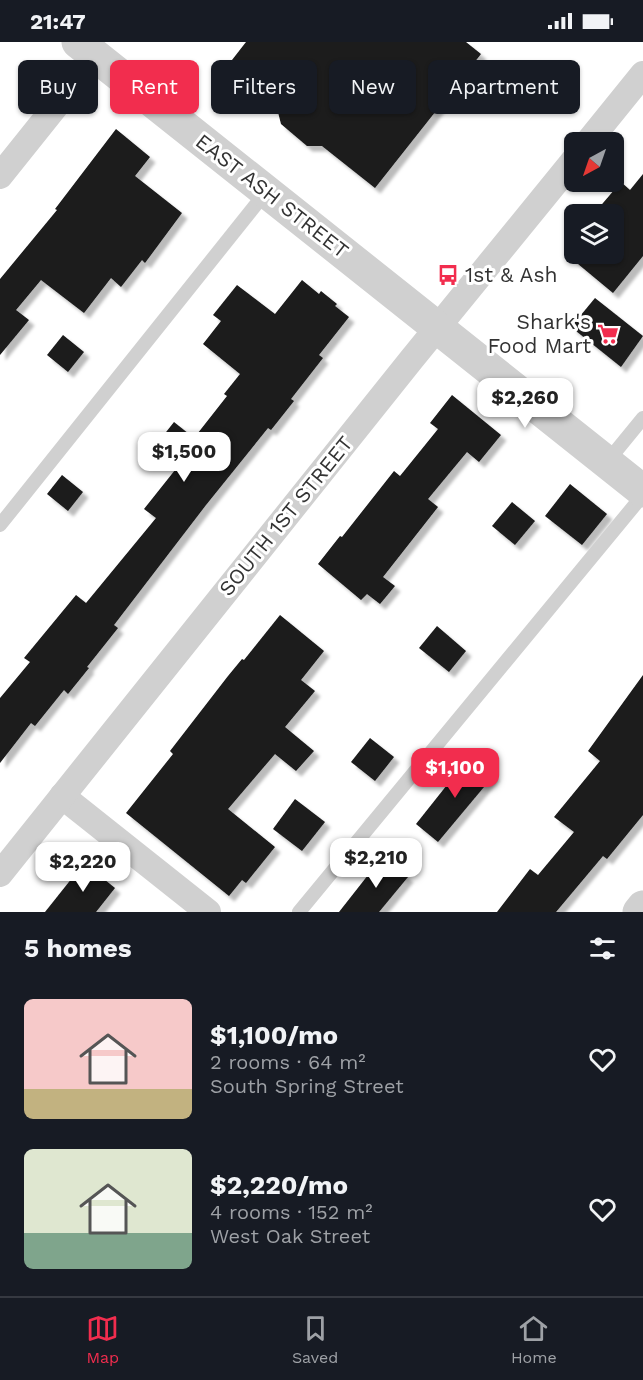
<!DOCTYPE html>
<html lang="en">
<head>
<meta charset="utf-8">
<style>
  body { margin:0; font-family:"Work Sans",sans-serif; background:#20242c; color:#f1f3f6; height:100vh; display:flex; flex-direction:column; font-size:22px; white-space:nowrap }
  * { box-sizing:border-box; margin:0 }
  p { font-size:20px; color:#9ea1a6 }
  .icon { flex:none; width:33px; height:33px; fill:none; stroke:currentColor; stroke-width:2; stroke-linecap:round; stroke-linejoin:round }
  .map { position:relative; height:870px; overflow:hidden }
  .panel { display:flex; flex-direction:column; background:#171b24; flex:1 }
  .panel>* { flex:none }
  .banner { position:absolute; left:18px; top:18px; width:608px; height:54px; display:flex; gap:12px }
  .needle { width:39px; rotate:220deg }
  .buttons { position:absolute; left:564px; top:90px; display:grid; gap:12px }
  .buttons a { display:grid; place-items:center; width:60px; height:60px; border-radius:9px; background:#171b24; box-shadow:0 2px 4px #0004; font-size:30px }
  .price { position:absolute; translate:-50% -51px; padding:0 14px; border-radius:12px; background:#fff; color:#222; font-size:20px; line-height:39px; filter:drop-shadow(0 2px 3px #0008) }
  .price::after { content:''; position:absolute; left:50%; top:36px; width:18px; height:14px; margin-left:-9px; background:inherit; clip-path:polygon(0 0,100% 0,50% 100%) }
  .price.current { background:#f22d4e; color:#fff }
  ul { padding:0; list-style:none }
  li { display:flex; align-items:center; gap:18px; height:150px; padding:0 24px }
  li span { display:grid; place-items:center; flex:none; width:168px; height:120px; border-radius:9px; color:#555 }
  li>.icon { margin-inline-start:auto }
  span .icon { width:72px; height:72px; fill:#fffc; stroke-width:1 }
  li b { font-size:26px }
  h2 { display:flex; justify-content:space-between; align-items:center; height:72px; padding:0 24px; font-size:26px }
  .tag { padding:0 21px; border-radius:9px; background:#171b24; box-shadow:0 2px 4px #0004; font-size:21px; line-height:54px }
  .tag.current { background:#f22d4e; color:#fff }
  .status { display:flex; justify-content:space-between; align-items:center; height:42px; padding:0 30px; background:#171b24; direction:ltr }
  .status svg { height:16px; fill:currentColor }
  .menu { display:flex; justify-content:space-around; align-items:center; height:84px; border-top:2px solid #363941; background:#171b24; font-size:16px; color:#9ea1a6 }
  .menu a { display:grid; justify-items:center; gap:3px }
  .menu .current { color:#f22d4e }
  .map>svg:first-child { display:block }
  .building { fill:#1a1a1a; filter:url(#shadow) }
  .lines { fill:none; stroke-linecap:round; stroke-linejoin:round }
  .service { stroke:#d0d0d0; stroke-width:14 }
  .minor { stroke:#d0d0d0; stroke-width:26 }
  .tertiary { stroke:#d0d0d0; stroke-width:33 }
  .labels { text-anchor:middle; stroke-width:6; stroke-linejoin:round; paint-order:stroke }
  .street-label { font-size:21px; fill:#333; stroke:#fff }
  .poi-label { font-size:21px; fill:#333; stroke:#fff; text-anchor:start }
</style>
</head>
<body>
<div class="status"><b>21:47</b><svg viewBox="0 0 49 12"><path d="M0 12V9h3v3zM5 12V6h3v6zM10 12V3h3v9zM15 12V0h3v12zM26 1h20v11H26zM47 4h2v5h-2z"/></svg></div>
<div class="map">
<svg width="643" height="870" viewBox="0 0 643 870">
  <defs>
    <filter id="shadow"><feDropShadow dx="5.5" dy="5.5" stdDeviation="1.5" flood-color="#0004"/></filter>
  </defs>
  <rect width="100%" height="100%" fill="#fff"/>
  <g class="building">
    <path d="M 246,0 L 466,0 L 481,12 L 375,146 L 322,104 L 307,104 L 281,82 L 278,70 L 225,27 Z"/>
    <path d="M 116,87 L 150,115 L 135,134 L 182,171 L 145,221 L 142,218 L 121,245 L 111,236 L 84,271 L 41,238 L 16,268 L 29,278 L 0,313 L 0,237 L 57,168 L 55,167 Z"/>
    <path d="M 643,132 L 643,214 L 613,251 L 566,212 L 614,212 L 614,172 L 603,172 L 597,168 L 621,140 L 630,148 Z"/>
    <path d="M 302,238 L 319,252 L 321,249 L 337,262 L 335,264 L 349,275 L 319,313 L 323,316 L 291,357 L 294,359 L 271,388 L 268,386 L 206,463 L 114,583 L 118,586 L 87,625 L 89,626 L 68,652 L 64,648 L 35,684 L 31,681 L 0,721 L 0,656 L 30,620 L 24,616 L 76,553 L 86,561 L 156,476 L 144,467 L 183,418 L 159,399 L 174,380 L 194,396 L 227,354 L 224,352 L 240,332 L 203,302 L 221,279 L 213,273 L 237,243 L 275,272 Z"/>
    <path d="M 595,256 L 643,294 L 621,325 L 571,285 Z"/>
    <path d="M 63,293 L 84,310 L 68,330 L 47,313 Z"/>
    <path d="M 452,353 L 501,393 L 479,420 L 467,410 L 428,457 L 438,465 L 383,535 L 395,544 L 380,562 L 367,552 L 361,558 L 318,522 L 340,494 L 342,495 L 394,429 L 400,434 L 438,387 L 430,381 Z"/>
    <path d="M 62,433 L 83,450 L 68,469 L 47,452 Z"/>
    <path d="M 570,442 L 607,472 L 582,503 L 545,474 Z"/>
    <path d="M 512,460 L 535,479 L 515,503 L 492,484 Z"/>
    <path d="M 280,573 L 324,609 L 301,638 L 315,649 L 285,685 L 314,709 L 296,729 L 275,712 L 228,767 L 275,805 L 246,841 L 242,838 L 229,854 L 126,771 L 173,712 L 170,709 L 228,634 L 242,617 L 244,618 Z"/>
    <path d="M 437,584 L 466,609 L 449,630 L 419,606 Z"/>
    <path d="M 643,633 L 643,773 L 607,817 L 603,814 L 556,870 L 497,870 L 530,827 L 538,833 L 574,790 L 554,775 L 600,719 L 588,709 Z"/>
    <path d="M 370,696 L 394,715 L 375,739 L 351,720 Z"/>
    <path d="M 470,714 L 494,733 L 438,800 L 416,782 Z"/>
    <path d="M 295,757 L 325,780 L 302,809 L 273,787 Z"/>
    <path d="M 383,814 L 408,835 L 379,870 L 339,870 Z"/>
    <path d="M 84,821 L 115,846 L 96,870 L 45,870 Z"/>
  </g>
  <g class="lines">
    <g class="service">
      <path d="M 607,420 L 643,376"/>
      <path d="M 0,483 L 266,150"/>
      <path d="M 299,870 L 643,453"/>
    </g>
    <g class="minor">
      <path d="M 588,100 L 643,32"/>
      <path d="M 0,134 L 96,14"/>
      <path d="M 62,754 L 208,870"/>
      <path d="M 0,832 L 411,318 L 574,118"/>
    </g>
    <g class="tertiary">
      <path d="M 78,0 L 643,449"/>
      <path d="M 639,870 L 643,865"/>
    </g>
  </g>
  <defs>
    <symbol id="bus-bare" viewBox="-9 -9 18 18"><path d="M-5-6H5V4H4V6H2V4H-2V6H-4V4H-5ZM-3.5-4V0h7V-4ZM-3.5 1.2v1.5H-2V1.2ZM2 1.2v1.5H3.5V1.2Z" fill="#f22d4e" stroke="#fff" stroke-width="2.5" paint-order="stroke"/></symbol>
    <symbol id="supermarket-bare" viewBox="-9 -9 18 18"><path d="M-6-5.5h2.5l.6 2H6L4.5 2H-2.5L-4.4-4H-6ZM-1.5 3.2a1.3 1.3 0 1 0 .1 0ZM3 3.2a1.3 1.3 0 1 0 .1 0Z" fill="#f22d4e" stroke="#fff" stroke-width="2.5" paint-order="stroke"/></symbol>
  </defs>
  <g fill-rule="evenodd">
    <use href="#bus-bare" x="433" y="218" width="30" height="30"/>
    <use href="#supermarket-bare" x="593" y="277" width="30" height="30"/>
  </g>
  <g class="labels">
    <g class="street-label">
      <text transform="translate(272 154) rotate(38)" y="7">EAST ASH STREET</text>
      <text transform="translate(286 474) rotate(-51)" y="7">SOUTH 1ST STREET</text>
    </g>
    <g class="poi-label">
      <text x="465" y="240">1st &amp; Ash</text>
      <text x="591" y="287" text-anchor="end">Shark's<tspan x="591" dy="24">Food Mart</tspan></text>
    </g>
  </g>
</svg>
<div class="buttons">
<a><svg class="needle" viewBox="-14 -14 28 28"><path d="M0-13l5 13h-10z" fill="#e53935"/><path d="M0 13l5-13h-10z" fill="#9ea1a6"/></svg></a>
<a><svg class="icon" aria-label="layers" viewBox="0 0 24 24"><path d="M12 4l9 5-9 5-9-5zM3 14l9 5 9-5"/></svg></a>
</div>
<b class="price" style="left:525px;top:387px">$2,260</b>
<b class="price" style="left:184px;top:441px">$1,500</b>
<b class="price current" style="left:455px;top:757px">$1,100</b>
<b class="price" style="left:376px;top:847px">$2,210</b>
<b class="price" style="left:83px;top:851px">$2,220</b>
<div class="banner">
<a class="tag">Buy</a>
<a class="tag current">Rent</a>
<a class="tag">Filters</a>
<a class="tag">New</a>
<a class="tag">Apartment</a>
</div>
</div>
<section class="panel">
<h2>5 homes<svg class="icon" aria-label="filters" viewBox="0 0 24 24"><path d="M4 7h16M4 17h16"/><circle cx="9" cy="7" r="2"/><circle cx="15" cy="17" r="2"/></svg></h2>
<ul>
<li><span style="background:linear-gradient(#f6c9c9 75%,#c2b280 0)"><svg class="icon" aria-label="home" viewBox="0 0 24 24"><path d="M3 11l9-7 9 7M6 9v11h12V9"/></svg></span><div><b>$1,100/mo</b><p>2 rooms · 64 m²</p><p>South Spring Street</p></div><svg class="icon" aria-label="heart" viewBox="0 0 24 24"><path d="M12 20l-8-8c-3-5 5-10 8-4 3-6 11-1 8 4z"/></svg></li>
<li><span style="background:linear-gradient(#dfe7d0 70%,#7fa58c 0)"><svg class="icon" aria-label="home" viewBox="0 0 24 24"><path d="M3 11l9-7 9 7M6 9v11h12V9"/></svg></span><div><b>$2,220/mo</b><p>4 rooms · 152 m²</p><p>West Oak Street</p></div><svg class="icon" aria-label="heart" viewBox="0 0 24 24"><path d="M12 20l-8-8c-3-5 5-10 8-4 3-6 11-1 8 4z"/></svg></li>
</ul>
</section>
<nav class="menu">
<a class="current"><svg class="icon" aria-label="map" viewBox="0 0 24 24"><path d="M3 6l6-2 6 2 6-2v14l-6 2-6-2-6 2zM9 4v14M15 6v14"/></svg>Map</a>
<a><svg class="icon" aria-label="saved" viewBox="0 0 24 24"><path d="M7 4h10v16l-5-4-5 4z"/></svg>Saved</a>
<a><svg class="icon" aria-label="home" viewBox="0 0 24 24"><path d="M3 11l9-7 9 7M6 9v11h12V9"/></svg>Home</a>
</nav>
</body>
</html>
